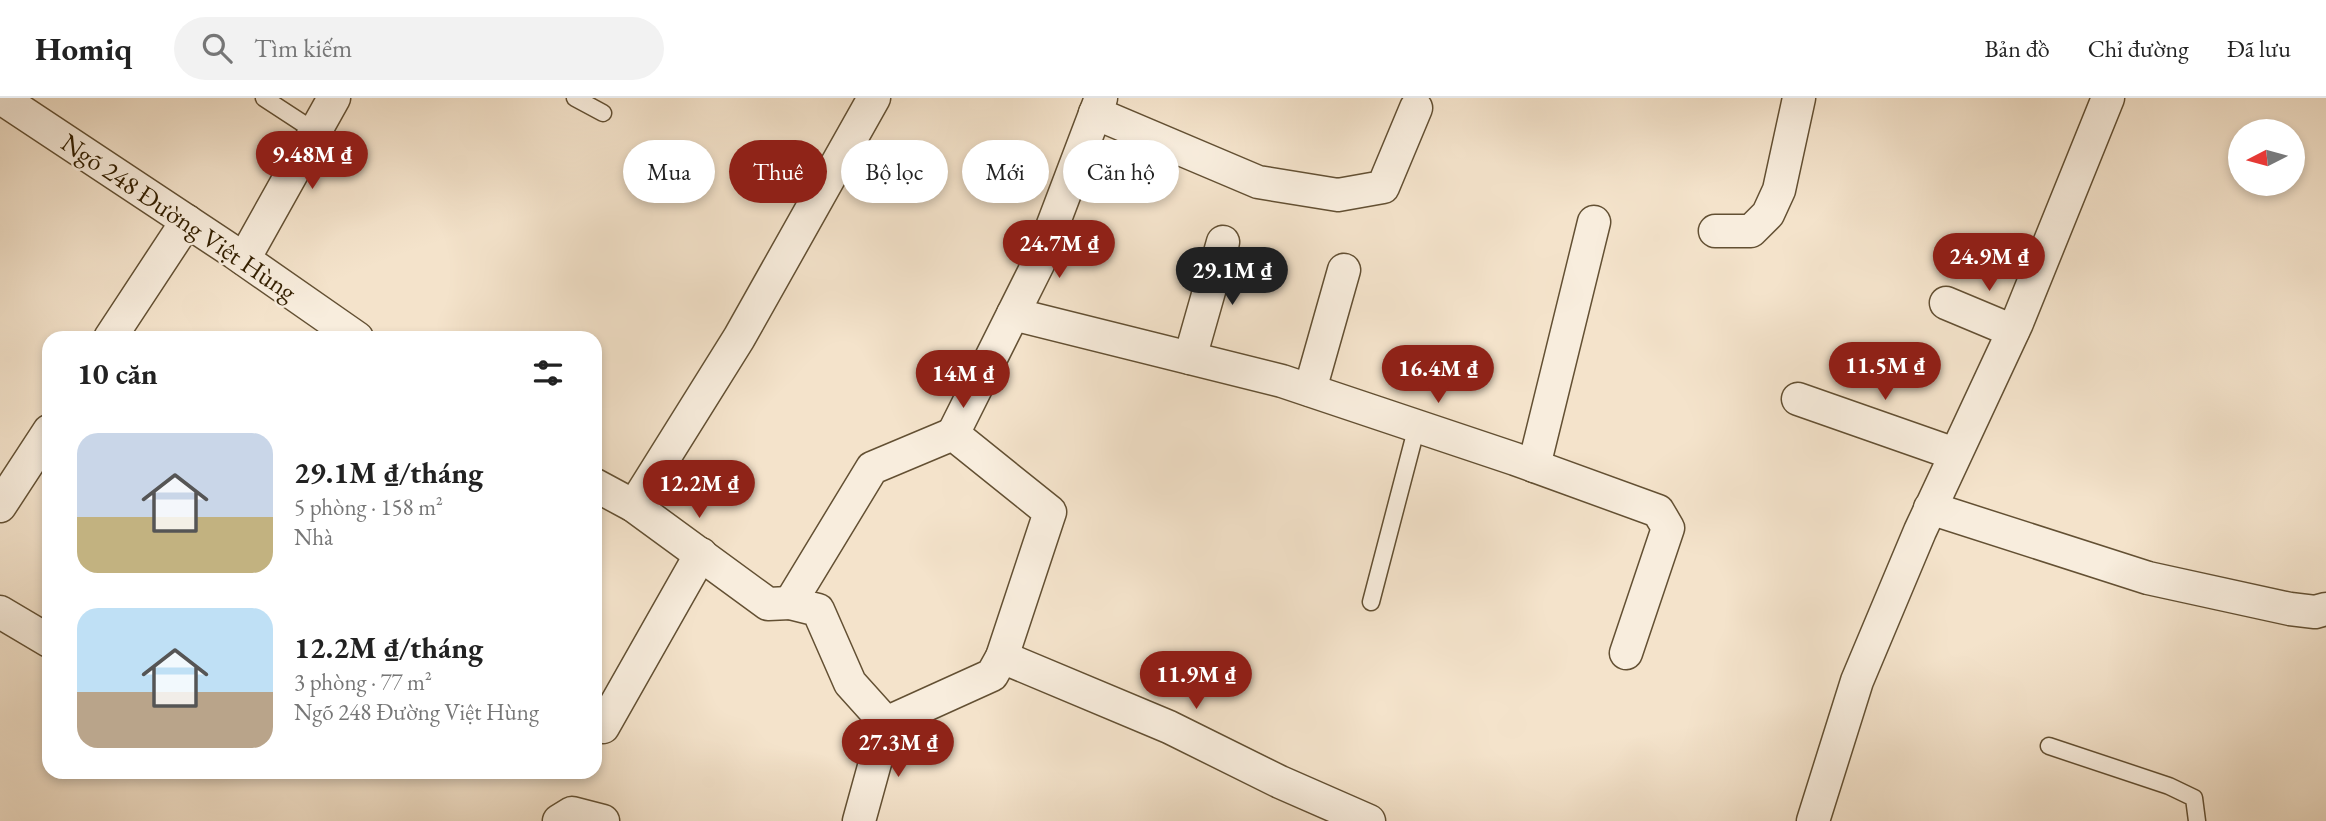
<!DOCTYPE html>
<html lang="vi">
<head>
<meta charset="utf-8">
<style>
  body { margin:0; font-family:"EB Garamond",serif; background:#f2f2f2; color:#222; height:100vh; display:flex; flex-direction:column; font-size:26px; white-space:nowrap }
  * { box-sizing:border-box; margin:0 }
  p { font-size:23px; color:#767676 }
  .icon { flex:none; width:38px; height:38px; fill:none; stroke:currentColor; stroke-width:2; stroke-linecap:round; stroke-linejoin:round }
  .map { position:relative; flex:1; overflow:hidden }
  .details { position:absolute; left:42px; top:233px; width:560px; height:448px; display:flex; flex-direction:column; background:#fff; border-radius:21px; box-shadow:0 4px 10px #0003 }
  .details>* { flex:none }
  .banner { position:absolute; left:623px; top:42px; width:665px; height:63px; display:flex; gap:14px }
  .needle { width:46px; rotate:264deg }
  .fabs { position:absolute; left:2228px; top:21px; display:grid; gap:14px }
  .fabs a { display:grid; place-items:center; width:77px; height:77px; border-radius:50%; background:#fff; box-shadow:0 4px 10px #0003; font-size:35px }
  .price { position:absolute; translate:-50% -60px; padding:0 16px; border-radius:24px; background:#8f2418; color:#fff; font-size:23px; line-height:46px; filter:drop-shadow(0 2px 4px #0008) }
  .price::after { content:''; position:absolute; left:50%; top:42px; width:21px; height:16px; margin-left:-10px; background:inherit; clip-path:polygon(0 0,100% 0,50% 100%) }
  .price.selected { background:#222; color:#fff }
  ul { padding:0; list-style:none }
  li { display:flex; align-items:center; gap:21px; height:175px; padding:0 35px }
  li span { display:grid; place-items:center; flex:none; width:196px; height:140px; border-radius:21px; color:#555 }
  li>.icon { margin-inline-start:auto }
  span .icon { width:84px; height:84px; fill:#fffc; stroke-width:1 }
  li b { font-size:30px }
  h2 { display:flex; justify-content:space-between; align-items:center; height:84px; padding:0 35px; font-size:30px }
  .pill { padding:0 24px; border-radius:32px; background:#fff; box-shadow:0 4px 10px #0003; font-size:24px; line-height:63px }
  .pill.selected { background:#8f2418; color:#fff }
  header { display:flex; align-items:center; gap:42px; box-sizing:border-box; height:98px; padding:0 35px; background:#fff; border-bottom:2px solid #e0e0e0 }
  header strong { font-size:33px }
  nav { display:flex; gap:38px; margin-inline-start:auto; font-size:24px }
  .search { width:490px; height:63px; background:#f2f2f2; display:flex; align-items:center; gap:18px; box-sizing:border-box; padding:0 24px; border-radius:38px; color:#767676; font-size:26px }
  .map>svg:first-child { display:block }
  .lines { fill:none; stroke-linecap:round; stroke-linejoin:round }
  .lane-casing { stroke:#635033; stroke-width:19 }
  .street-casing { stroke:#635033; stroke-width:35 }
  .lane { stroke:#f8eddd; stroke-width:16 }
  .street { stroke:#f8eddd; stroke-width:32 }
  .labels { text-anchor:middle; stroke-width:5; stroke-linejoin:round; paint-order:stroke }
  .street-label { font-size:26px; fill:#331f00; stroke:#f8eddd }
</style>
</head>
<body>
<header>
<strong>Homiq</strong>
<div class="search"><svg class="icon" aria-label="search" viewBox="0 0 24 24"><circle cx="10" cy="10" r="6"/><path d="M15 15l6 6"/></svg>Tìm kiếm</div>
<nav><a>Bản đồ</a><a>Chỉ đường</a><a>Đã lưu</a></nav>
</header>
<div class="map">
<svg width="2326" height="723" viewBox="0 0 2326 723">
  <rect width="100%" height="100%" fill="#f4e3cb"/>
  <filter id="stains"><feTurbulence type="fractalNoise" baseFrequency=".00286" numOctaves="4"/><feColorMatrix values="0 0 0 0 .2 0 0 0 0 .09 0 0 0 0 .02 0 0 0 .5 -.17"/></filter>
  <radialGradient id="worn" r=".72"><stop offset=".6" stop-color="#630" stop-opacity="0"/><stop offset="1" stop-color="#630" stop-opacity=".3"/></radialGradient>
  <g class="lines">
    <defs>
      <g id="lane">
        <path d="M 264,0 L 316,34"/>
        <path d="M 575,0 L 603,15"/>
        <path d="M 1371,504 L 1417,328"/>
        <path d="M 2049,648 L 2169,688 L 2194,700 L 2197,723"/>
      </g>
      <g id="street">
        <path d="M 1,0 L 235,155 L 357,240"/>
        <path d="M 1095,15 L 1258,84 L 1338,97 L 1383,89 L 1416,10"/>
        <path d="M 1715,133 L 1751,133 L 1768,116 L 1779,92 L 1799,0"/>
        <path d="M 244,161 L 334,0"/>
        <path d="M 1946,205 L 2013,233"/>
        <path d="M 1013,216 L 1282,283 L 1515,361 L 1658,413 L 1668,430 L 1626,555"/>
        <path d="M 110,240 L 187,123"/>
        <path d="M 1190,260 L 1223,144"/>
        <path d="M 1310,292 L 1344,172"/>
        <path d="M 1798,301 L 1955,356"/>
        <path d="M 953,336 L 1050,414 L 1002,559 L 992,577 L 886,625 L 850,585 L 818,512 L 790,505 L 872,370 Z"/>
        <path d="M 953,336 L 1038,166 L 1101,0"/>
        <path d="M 1534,368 L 1594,124"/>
        <path d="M 595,387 L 634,408 L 768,506 L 790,505"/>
        <path d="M 0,408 L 49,333"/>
        <path d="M 634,408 L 739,240 L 874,0"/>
        <path d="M 1930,410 L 2148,480 L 2290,511 L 2315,514 L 2326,511"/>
        <path d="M 0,514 L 49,543"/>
        <path d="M 1002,559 L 1169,629 L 1280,684 L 1369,723"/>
        <path d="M 603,629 L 701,456"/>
        <path d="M 559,723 L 572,715 L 603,723"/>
        <path d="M 859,723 L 886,625"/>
        <path d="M 1813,723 L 1857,583 L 1920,433 L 2017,225 L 2108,0"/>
      </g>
    </defs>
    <use href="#lane" class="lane-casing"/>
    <use href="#street" class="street-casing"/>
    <use href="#lane" class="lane"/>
    <use href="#street" class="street"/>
  </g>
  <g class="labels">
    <g class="street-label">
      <text transform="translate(179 119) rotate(34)" y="9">Ngõ 248 Đường Việt Hùng</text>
    </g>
  </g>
  <rect width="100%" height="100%" filter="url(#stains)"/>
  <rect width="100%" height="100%" fill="url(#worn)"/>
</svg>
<div class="fabs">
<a><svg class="needle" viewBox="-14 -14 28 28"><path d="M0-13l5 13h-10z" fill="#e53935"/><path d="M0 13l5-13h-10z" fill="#767676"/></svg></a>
</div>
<b class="price" style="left:312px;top:93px">9.48M ₫</b>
<b class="price" style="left:1059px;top:182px">24.7M ₫</b>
<b class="price" style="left:1989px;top:195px">24.9M ₫</b>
<b class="price selected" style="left:1232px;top:209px">29.1M ₫</b>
<b class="price" style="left:1885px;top:304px">11.5M ₫</b>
<b class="price" style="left:1438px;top:307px">16.4M ₫</b>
<b class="price" style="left:963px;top:312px">14M ₫</b>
<b class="price" style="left:699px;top:422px">12.2M ₫</b>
<b class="price" style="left:1196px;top:613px">11.9M ₫</b>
<b class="price" style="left:898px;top:681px">27.3M ₫</b>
<div class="banner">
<a class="pill">Mua</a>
<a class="pill selected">Thuê</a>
<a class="pill">Bộ lọc</a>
<a class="pill">Mới</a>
<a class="pill">Căn hộ</a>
</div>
<section class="details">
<h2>10 căn<svg class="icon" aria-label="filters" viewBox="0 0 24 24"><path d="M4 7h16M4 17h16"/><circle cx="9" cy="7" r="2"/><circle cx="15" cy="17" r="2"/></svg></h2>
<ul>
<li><span style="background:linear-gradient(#c9d6e8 60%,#c2b280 0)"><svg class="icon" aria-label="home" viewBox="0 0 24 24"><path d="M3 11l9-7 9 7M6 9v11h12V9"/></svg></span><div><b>29.1M ₫/tháng</b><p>5 phòng · 158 m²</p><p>Nhà</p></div></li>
<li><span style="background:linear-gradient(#bfe0f5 60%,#b9a48a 0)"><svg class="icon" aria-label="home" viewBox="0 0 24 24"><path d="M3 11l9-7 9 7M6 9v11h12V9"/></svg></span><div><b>12.2M ₫/tháng</b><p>3 phòng · 77 m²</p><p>Ngõ 248 Đường Việt Hùng</p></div></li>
</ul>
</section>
</div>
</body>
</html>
